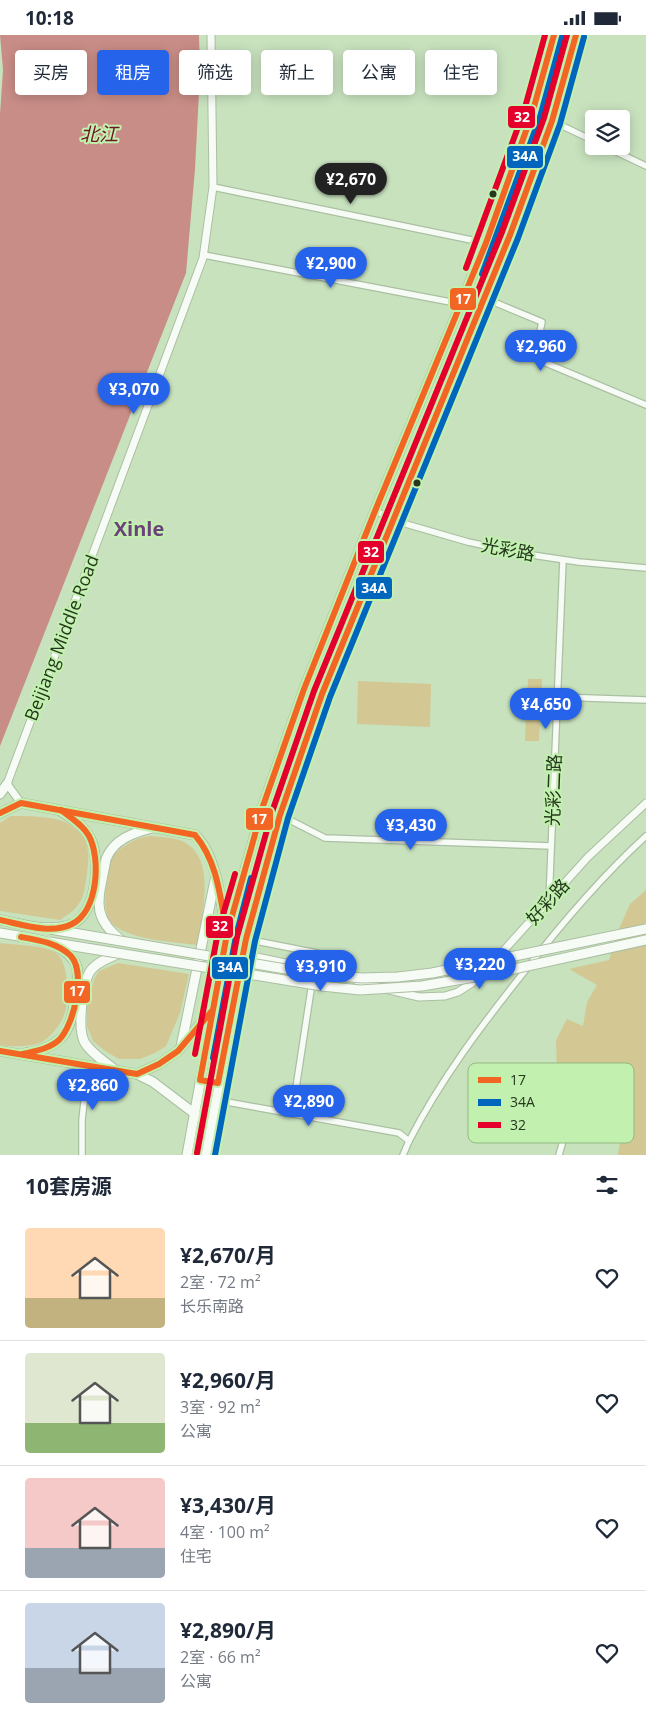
<!DOCTYPE html>
<html lang="zh">
<head>
<meta charset="utf-8">
<style>
  body { margin:0; font-family:"Open Sans","Noto Sans SC",sans-serif; background:#f2f2f3; color:#1f2937; height:100vh; display:flex; flex-direction:column; font-size:19px; white-space:nowrap }
  * { box-sizing:border-box; margin:0 }
  p { font-size:16px; color:#747a83 }
  .icon { flex:none; width:28px; height:28px; fill:none; stroke:currentColor; stroke-width:2; stroke-linecap:round; stroke-linejoin:round }
  .map { position:relative; height:1120px; overflow:hidden }
  .side { display:flex; flex-direction:column; background:#fff; flex:1 }
  .side>* { flex:none }
  .hud { position:absolute; left:15px; top:15px; width:616px; height:45px; display:flex; gap:10px }
  .fabs { position:absolute; left:585px; top:75px; display:grid; gap:10px }
  .fabs a { display:grid; place-items:center; width:45px; height:45px; border-radius:5px; background:#fff; box-shadow:0 2px 12px #0003; font-size:25px }
  .price { position:absolute; translate:-50% -42px; padding:0 11px; border-radius:18px; background:#2563eb; color:#fff; font-size:16px; line-height:32px; filter:drop-shadow(0 1px 2px #0008) }
  .price::after { content:''; position:absolute; left:50%; top:30px; width:15px; height:11px; margin-left:-8px; background:inherit; clip-path:polygon(0 0,100% 0,50% 100%) }
  .price.selected { background:#222; color:#fff }
  ul { padding:0; list-style:none }
  li { display:flex; align-items:center; gap:15px; height:125px; padding:0 25px }
  li+li { border-top:1px solid #e0e1e3 }
  li span { display:grid; place-items:center; flex:none; width:140px; height:100px; border-radius:5px; color:#555 }
  li>.icon { margin-inline-start:auto }
  span .icon { width:60px; height:60px; fill:#fffc; stroke-width:1 }
  li b { font-size:21px }
  h2 { display:flex; justify-content:space-between; align-items:center; height:60px; padding:0 25px; font-size:21px }
  .pill { padding:0 18px; border-radius:5px; background:#fff; box-shadow:0 2px 12px #0003; font-size:18px; line-height:45px }
  .pill.selected { background:#2563eb; color:#fff }
  .status { display:flex; justify-content:space-between; align-items:center; height:35px; padding:0 25px; background:#fff; direction:ltr }
  .status svg { height:14px; fill:currentColor }
  .map>svg:first-child { display:block }
  .green { fill:#d3c894 }
  .water { fill:#c98d87 }
  .lines { fill:none; stroke-linecap:round; stroke-linejoin:round }
  .minor-casing { stroke:#abbfa2; stroke-width:8 }
  .tertiary-casing { stroke:#abbfa2; stroke-width:9 }
  .primary-casing { stroke:#abbfa2; stroke-width:11 }
  .minor { stroke:#f7fbf5; stroke-width:5.5 }
  .tertiary { stroke:#f7fbf5; stroke-width:7 }
  .primary { stroke:#f7fbf5; stroke-width:9 }
  .primary-bridge-casing { stroke:#abbfa2; stroke-width:11; stroke-linecap:butt }
  .primary-bridge { stroke:#f7fbf5; stroke-width:9 }
  .bus-1-casing { stroke:#c2f1af; stroke-width:10 }
  .bus-2-casing { stroke:#c2f1af; stroke-width:10 }
  .bus-3-casing { stroke:#c2f1af; stroke-width:10 }
  .bus-1 { stroke:#f26522; stroke-width:6 }
  .bus-2 { stroke:#0065bd; stroke-width:6 }
  .bus-3 { stroke:#e4002b; stroke-width:6 }
  .bus-dot { fill:#25371d; stroke:#c2f1af; stroke-width:2 }
  .labels { text-anchor:middle; stroke-width:4; stroke-linejoin:round; paint-order:stroke }
  .street-label { font-size:18px; fill:#25371d; stroke:#c2f1af }
  .water-label { font-size:19px; font-style:italic; fill:#6e1424; stroke:#c2f1af }
  .quarter-label { font-size:20px; font-weight:bold; fill:#6b427a; stroke:#c2f1af }
  .key { fill:#c2f1af; stroke:#93b983; stroke-width:1 }
  .key-label { font-size:14px; fill:#25371d }
  .line-badge { stroke:#c2f1af; stroke-width:2 }
  .badge-label { font-size:14px; text-anchor:middle; font-weight:bold; fill:#fff }
</style>
</head>
<body>
<div class="status"><b>10:18</b><svg viewBox="0 0 49 12"><path d="M0 12V9h3v3zM5 12V6h3v6zM10 12V3h3v9zM15 12V0h3v12zM26 1h20v11H26zM47 4h2v5h-2z"/></svg></div>
<div class="map">
<svg width="646" height="1120" viewBox="0 0 646 1120">
  <rect width="100%" height="100%" fill="#c8e2be"/>
  <g class="green">
    <path d="M 528,644 L 542,644 L 541,672 L 527,672 Z"/>
    <path d="M 358,646 L 431,649 L 430,692 L 357,689 Z"/>
    <path d="M 526,677 L 540,678 L 539,706 L 525,706 Z"/>
    <path d="M 10,781 C 23,781 56,781 67,788 C 92,802 90,820 86,845 C 85,852 84,861 80,867 C 76,875 67,880 60,885 L 0,876 L 0,788 Z"/>
    <path d="M 150,801 C 160,802 174,802 184,807 C 217,824 202,881 197,910 C 176,907 114,905 107,880 C 102,862 109,840 111,822 C 124,811 133,803 150,801 Z"/>
    <path d="M 646,855 L 646,1120 L 618,1120 L 620,1107 L 597,1100 L 604,1055 L 577,1046 L 557,1043 L 556,1005 L 567,984 L 583,991 L 587,967 L 597,950 L 569,934 L 609,925 L 619,894 L 630,869 Z"/>
    <path d="M 0,908 C 14,910 45,910 56,918 C 69,927 69,963 65,977 C 62,988 52,1001 42,1007 C 31,1012 12,1012 0,1010 Z"/>
    <path d="M 118,928 L 189,939 L 180,978 L 166,1011 L 155,1018 L 140,1024 L 119,1024 L 105,1016 L 93,1006 L 87,991 L 87,972 L 94,944 L 99,936 Z"/>
  </g>
  <path class="water" d="M 0,0 L 199,0 L 200,38 L 195,134 L 186,238 L 0,711 L 0,79 L 3,35 Z"/>
  <g class="lines">
    <defs>
      <g id="minor">
        <path d="M 532,79 L 552,86 L 594,106"/>
        <path d="M 604,111 L 646,131"/>
        <path d="M 213,152 L 486,208"/>
        <path d="M 204,220 L 461,269"/>
        <path d="M 484,263 L 542,287 L 534,323 L 646,370"/>
        <path d="M 375,476 L 406,489 L 468,507 L 525,519 L 579,527 L 646,533"/>
        <path d="M 557,662 L 646,665"/>
        <path d="M 280,780 L 325,803 L 551,811"/>
        <path d="M 549,866 L 563,525"/>
        <path d="M 246,904 L 317,918 L 314,938"/>
        <path d="M 216,1065 L 399,1098 L 409,1106 L 403,1120"/>
        <path d="M 292,1079 L 312,948"/>
        <path d="M 409,1106 C 441,1044 481,991 524,937 C 562,888 600,843 646,801"/>
        <path d="M 82,1120 L 82,1085 L 88,1031"/>
        <path d="M 559,1120 L 579,1049"/>
      </g>
      <g id="tertiary">
        <path d="M 21,768 L 7,749 L 203,223 L 213,152 L 211,0"/>
        <path d="M 243,919 L 328,937"/>
        <path d="M 355,945 L 379,952"/>
        <path d="M 389,955 L 419,962 L 445,961 L 458,957 L 472,948 L 506,913 L 588,822 L 646,768"/>
      </g>
      <g id="primary">
        <path d="M 0,759 L 7,749"/>
        <path d="M 0,778 L 21,768 L 195,800 C 217,820 221,868 226,897"/>
        <path d="M 0,885 C 23,889 49,898 72,889 C 97,879 101,823 90,803 C 84,791 73,784 62,777"/>
        <path d="M 0,898 C 25,903 58,903 74,926 C 80,934 77,947 76,956 C 72,993 66,1012 26,1018"/>
        <path d="M 122,906 C 88,880 100,861 106,824 C 114,804 133,798 152,793"/>
        <path d="M 181,1012 L 215,845"/>
        <path d="M 0,1016 L 137,1039 L 153,1047 L 211,1091"/>
        <path d="M 114,1034 C 104,1026 92,1019 85,1008 C 77,995 82,947 91,935 C 98,927 108,923 118,919"/>
        <path d="M 137,1039 L 159,1029 L 178,1016 L 212,975"/>
        <path d="M 200,1045 L 218,1048"/>
        <path d="M 187,1120 L 227,899 L 263,771 L 304,654 L 375,476 L 486,208 L 532,79 L 554,0"/>
        <path d="M 206,1120 L 246,904 L 280,780 L 322,659 L 396,476 L 510,200 L 552,86 L 576,0"/>
      </g>
    </defs>
    <use href="#minor" class="minor-casing"/>
    <use href="#tertiary" class="tertiary-casing"/>
    <use href="#primary" class="primary-casing"/>
    <use href="#minor" class="minor"/>
    <use href="#tertiary" class="tertiary"/>
    <use href="#primary" class="primary"/>
    <defs>
      <g id="primary-bridge">
        <path d="M 50,894 L 315,939 L 362,943 L 398,942 L 432,938 L 646,894"/>
        <path d="M 49,907 L 322,951 L 360,955 L 422,951 L 492,939 L 646,905"/>
      </g>
    </defs>
    <use href="#primary-bridge" class="primary-bridge-casing"/>
    <use href="#primary-bridge" class="primary-bridge"/>
    <defs>
      <g id="bus-1">
        <path d="M 554,0 L 532,79 L 486,208 L 375,476 L 304,654 L 263,771 L 227,899 L 200,1045 L 218,1048 L 246,904 L 280,780 L 322,659 L 510,200 L 552,86 L 576,0"/>
        <path d="M 0,778 L 21,768 L 195,800 C 217,826 220,860 226,893"/>
        <path d="M 0,885 C 21,889 51,900 72,889 C 98,876 101,824 89,801 C 83,790 71,783 61,775"/>
        <path d="M 21,902 C 38,905 58,908 71,921 C 86,938 74,990 59,1005 C 49,1014 35,1016 23,1019"/>
        <path d="M 0,1016 L 137,1039 L 159,1029 L 178,1016 L 211,977"/>
      </g>
      <g id="bus-2">
        <path d="M 482,239 L 540,82 L 562,2"/>
        <path d="M 213,1023 L 236,901 L 251,843"/>
        <path d="M 215,1120 L 255,906 L 288,783 L 330,662 L 518,203 L 560,89 L 584,2"/>
      </g>
      <g id="bus-3">
        <path d="M 466,233 L 524,76 L 545,0"/>
        <path d="M 195,1019 L 218,897 L 235,839"/>
        <path d="M 197,1118 L 237,902 L 272,777 L 314,656 L 502,197 L 544,83 L 567,0"/>
      </g>
    </defs>
    <use href="#bus-1" class="bus-1-casing"/>
    <use href="#bus-2" class="bus-2-casing"/>
    <use href="#bus-3" class="bus-3-casing"/>
    <use href="#bus-1" class="bus-1"/>
    <use href="#bus-2" class="bus-2"/>
    <use href="#bus-3" class="bus-3"/>
  </g>
  <g class="bus-dot">
    <circle cx="493" cy="159" r="4.5"/>
    <circle cx="417" cy="448" r="4.5"/>
  </g>
  <g class="labels">
    <g class="street-label">
      <text transform="translate(508 515) rotate(11)" y="6">光彩路</text>
      <text transform="translate(62 603) rotate(-69)" y="6">Beijiang Middle Road</text>
      <text transform="translate(554 755) rotate(-88)" y="6">光彩二路</text>
      <text transform="translate(548 867) rotate(-48)" y="6">好彩路</text>
    </g>
    <g class="water-label">
      <text x="99" y="106">北江</text>
    </g>
    <g class="quarter-label">
      <text x="139" y="501">Xinle</text>
    </g>
  </g>
  <rect x="468" y="1028" width="166" height="80" rx="8" class="key"/>
  <rect x="478" y="1042" width="23" height="6" fill="#f26522"/>
  <rect x="478" y="1064" width="23" height="7" fill="#0065bd"/>
  <rect x="478" y="1087" width="23" height="6" fill="#e4002b"/>
  <g class="key-label">
    <text x="510" y="1050">17</text>
    <text x="510" y="1072">34A</text>
    <text x="510" y="1095">32</text>
  </g>
  <g class="line-badge">
    <rect x="507" y="70" width="29" height="24" rx="5" fill="#e4002b"/>
    <rect x="506" y="110" width="38" height="24" rx="5" fill="#0065bd"/>
    <rect x="449" y="252" width="28" height="24" rx="5" fill="#f26522"/>
    <rect x="357" y="505" width="28" height="24" rx="5" fill="#e4002b"/>
    <rect x="355" y="541" width="38" height="24" rx="5" fill="#0065bd"/>
    <rect x="245" y="772" width="29" height="24" rx="5" fill="#f26522"/>
    <rect x="205" y="880" width="29" height="24" rx="5" fill="#e4002b"/>
    <rect x="211" y="921" width="38" height="24" rx="5" fill="#0065bd"/>
    <rect x="63" y="945" width="28" height="24" rx="5" fill="#f26522"/>
  </g>
  <g class="badge-label">
    <text x="522" y="87">32</text>
    <text x="525" y="126">34A</text>
    <text x="463" y="269">17</text>
    <text x="371" y="522">32</text>
    <text x="374" y="558">34A</text>
    <text x="259" y="789">17</text>
    <text x="220" y="896">32</text>
    <text x="230" y="937">34A</text>
    <text x="77" y="961">17</text>
  </g>
</svg>
<div class="fabs">
<a><svg class="icon" aria-label="layers" viewBox="0 0 24 24"><path d="M12 4l9 5-9 5-9-5zM3 14l9 5 9-5"/></svg></a>
</div>
<b class="price selected" style="left:351px;top:170px">¥2,670</b>
<b class="price" style="left:331px;top:254px">¥2,900</b>
<b class="price" style="left:541px;top:337px">¥2,960</b>
<b class="price" style="left:134px;top:380px">¥3,070</b>
<b class="price" style="left:546px;top:695px">¥4,650</b>
<b class="price" style="left:411px;top:816px">¥3,430</b>
<b class="price" style="left:480px;top:955px">¥3,220</b>
<b class="price" style="left:321px;top:957px">¥3,910</b>
<b class="price" style="left:93px;top:1076px">¥2,860</b>
<b class="price" style="left:309px;top:1092px">¥2,890</b>
<div class="hud">
<a class="pill">买房</a>
<a class="pill selected">租房</a>
<a class="pill">筛选</a>
<a class="pill">新上</a>
<a class="pill">公寓</a>
<a class="pill">住宅</a>
</div>
</div>
<section class="side">
<h2>10套房源<svg class="icon" aria-label="filters" viewBox="0 0 24 24"><path d="M4 7h16M4 17h16"/><circle cx="9" cy="7" r="2"/><circle cx="15" cy="17" r="2"/></svg></h2>
<ul>
<li><span style="background:linear-gradient(#ffd9b3 70%,#c2b280 0)"><svg class="icon" aria-label="home" viewBox="0 0 24 24"><path d="M3 11l9-7 9 7M6 9v11h12V9"/></svg></span><div><b>¥2,670/月</b><p>2室 · 72 m²</p><p>长乐南路</p></div><svg class="icon" aria-label="heart" viewBox="0 0 24 24"><path d="M12 20l-8-8c-3-5 5-10 8-4 3-6 11-1 8 4z"/></svg></li>
<li><span style="background:linear-gradient(#dfe7d0 70%,#8fb573 0)"><svg class="icon" aria-label="home" viewBox="0 0 24 24"><path d="M3 11l9-7 9 7M6 9v11h12V9"/></svg></span><div><b>¥2,960/月</b><p>3室 · 92 m²</p><p>公寓</p></div><svg class="icon" aria-label="heart" viewBox="0 0 24 24"><path d="M12 20l-8-8c-3-5 5-10 8-4 3-6 11-1 8 4z"/></svg></li>
<li><span style="background:linear-gradient(#f6c9c9 70%,#9aa5b1 0)"><svg class="icon" aria-label="home" viewBox="0 0 24 24"><path d="M3 11l9-7 9 7M6 9v11h12V9"/></svg></span><div><b>¥3,430/月</b><p>4室 · 100 m²</p><p>住宅</p></div><svg class="icon" aria-label="heart" viewBox="0 0 24 24"><path d="M12 20l-8-8c-3-5 5-10 8-4 3-6 11-1 8 4z"/></svg></li>
<li><span style="background:linear-gradient(#c9d6e8 65%,#9aa5b1 0)"><svg class="icon" aria-label="home" viewBox="0 0 24 24"><path d="M3 11l9-7 9 7M6 9v11h12V9"/></svg></span><div><b>¥2,890/月</b><p>2室 · 66 m²</p><p>公寓</p></div><svg class="icon" aria-label="heart" viewBox="0 0 24 24"><path d="M12 20l-8-8c-3-5 5-10 8-4 3-6 11-1 8 4z"/></svg></li>
</ul>
</section>
</body>
</html>
